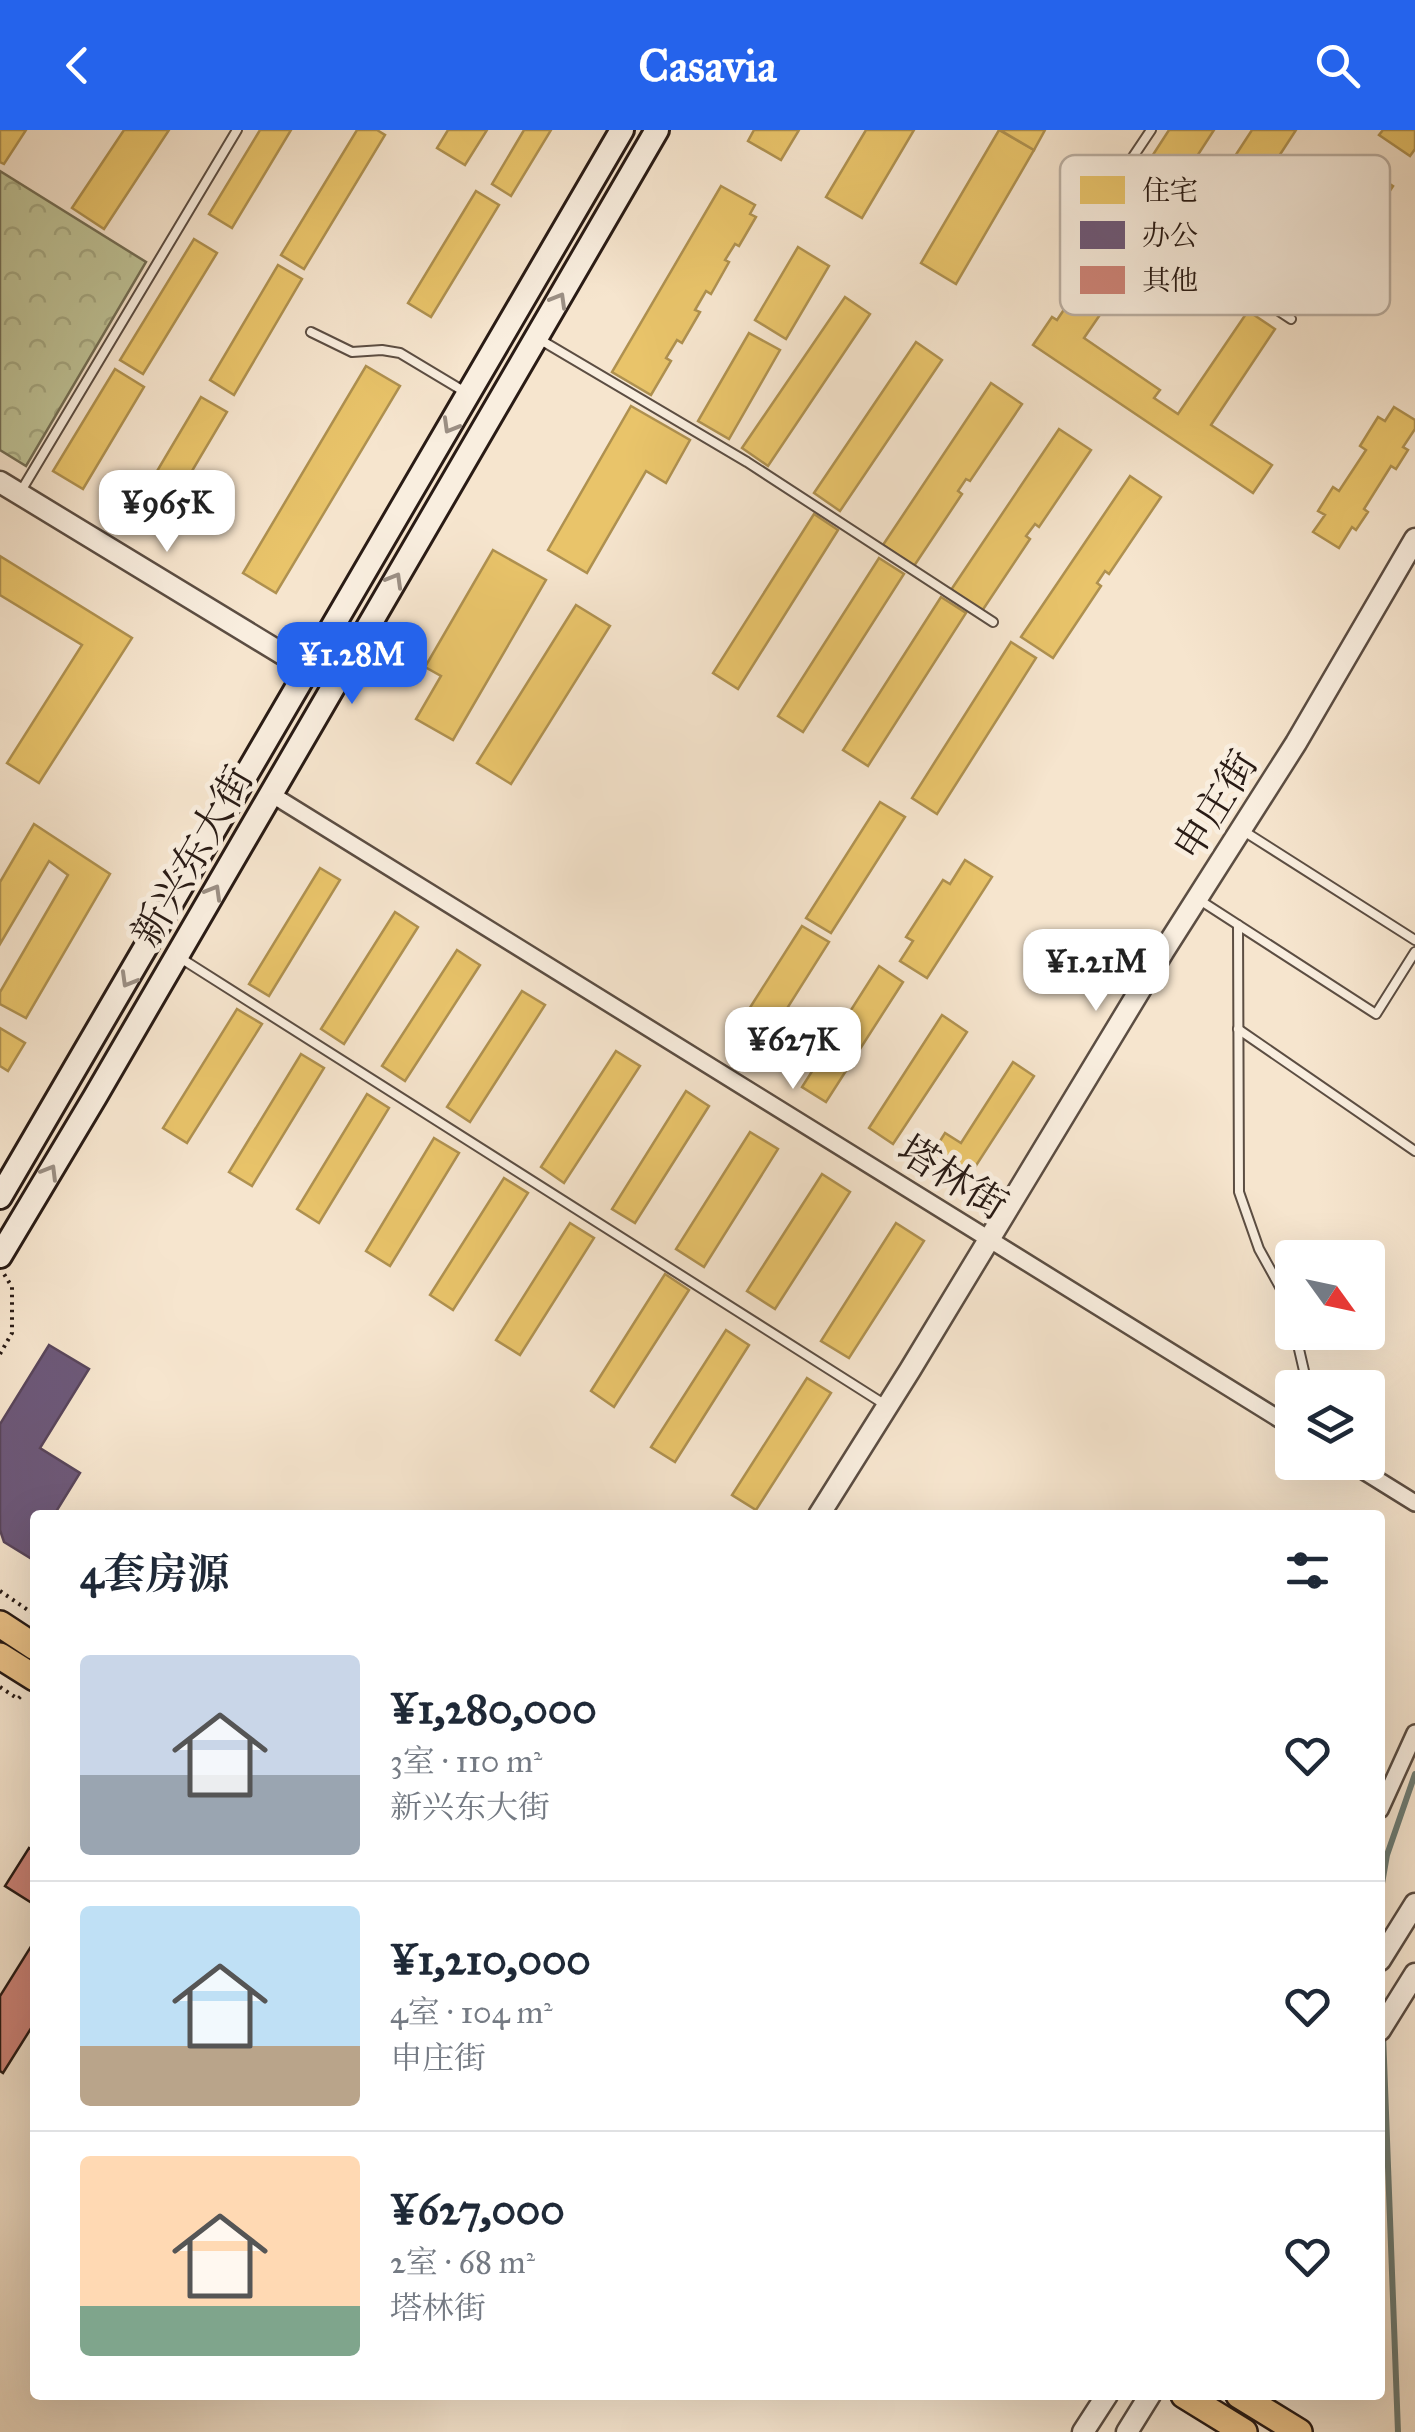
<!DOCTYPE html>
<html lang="zh">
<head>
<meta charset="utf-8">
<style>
  body { margin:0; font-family:"IM FELL Great Primer","Noto Serif SC",serif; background:#f2f2f3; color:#1f2937; height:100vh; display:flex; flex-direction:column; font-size:38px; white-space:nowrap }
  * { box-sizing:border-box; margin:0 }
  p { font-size:32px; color:#747a83 }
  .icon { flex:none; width:55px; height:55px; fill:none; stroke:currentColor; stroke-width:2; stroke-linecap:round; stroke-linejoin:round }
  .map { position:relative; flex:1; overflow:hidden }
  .drawer { position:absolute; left:30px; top:1380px; width:1355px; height:890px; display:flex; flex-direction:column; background:#fff; border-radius:10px; box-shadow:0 10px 40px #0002 }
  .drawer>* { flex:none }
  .needle { width:65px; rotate:123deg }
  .controls { position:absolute; left:1275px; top:1110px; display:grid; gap:20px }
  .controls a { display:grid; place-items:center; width:110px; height:110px; border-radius:10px; background:#fff; box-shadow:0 10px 40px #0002; font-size:50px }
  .price { position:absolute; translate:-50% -85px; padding:0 22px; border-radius:20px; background:#fff; color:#222; font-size:32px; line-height:65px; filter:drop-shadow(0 2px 5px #0008) }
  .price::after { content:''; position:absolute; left:50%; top:60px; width:30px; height:22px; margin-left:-15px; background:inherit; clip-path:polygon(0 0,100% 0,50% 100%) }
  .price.active { background:#2563eb; color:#fff }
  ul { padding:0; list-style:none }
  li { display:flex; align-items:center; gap:30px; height:250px; padding:0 50px }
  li+li { border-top:2px solid #e0e1e3 }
  li span { display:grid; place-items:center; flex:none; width:280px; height:200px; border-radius:10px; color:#555 }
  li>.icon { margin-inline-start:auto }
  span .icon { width:120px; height:120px; fill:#fffc; stroke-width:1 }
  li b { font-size:42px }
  h2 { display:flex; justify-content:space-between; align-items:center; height:120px; padding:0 50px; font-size:42px }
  header { display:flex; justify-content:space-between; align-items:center; height:130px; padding:0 50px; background:#2563eb; color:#fff; font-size:45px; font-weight:800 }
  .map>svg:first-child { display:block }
  .park { fill:url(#park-crowns); stroke:#746f56; stroke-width:2.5 }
  .homes { fill:#e9c46a; stroke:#af9150; stroke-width:2.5 }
  .offices { fill:#6d597a; stroke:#59465c; stroke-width:2.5 }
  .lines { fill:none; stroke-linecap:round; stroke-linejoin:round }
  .stream { stroke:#6f7d74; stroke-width:6 }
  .building { fill:#ce8478; stroke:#291b15; stroke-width:2.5 }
  .service-casing { stroke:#5c4e43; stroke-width:12 }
  .minor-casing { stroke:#5c4e43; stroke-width:20 }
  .tertiary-casing { stroke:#5c4e43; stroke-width:25 }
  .secondary-casing { stroke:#291b15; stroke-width:28 }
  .primary-casing { stroke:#291b15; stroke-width:30 }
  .path { stroke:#291b15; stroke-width:4; stroke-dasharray:2.5 5; stroke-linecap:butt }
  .service { stroke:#f9eedf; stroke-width:8 }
  .minor { stroke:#f9eedf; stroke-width:15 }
  .tertiary { stroke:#f9eedf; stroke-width:20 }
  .secondary { stroke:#f9eedf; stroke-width:22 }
  .primary { stroke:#ebc287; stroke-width:25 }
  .oneway { stroke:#9b8f84 }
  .labels { text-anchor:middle; stroke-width:10; stroke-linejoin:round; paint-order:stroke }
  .street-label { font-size:40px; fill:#291b15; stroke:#f9eedf }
  .key { fill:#f9eedf; stroke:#bbafa2; stroke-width:2.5 }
  .key-label { font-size:28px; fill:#291b15 }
</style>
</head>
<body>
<header><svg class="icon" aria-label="back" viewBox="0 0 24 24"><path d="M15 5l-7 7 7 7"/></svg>Casavia<svg class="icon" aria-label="search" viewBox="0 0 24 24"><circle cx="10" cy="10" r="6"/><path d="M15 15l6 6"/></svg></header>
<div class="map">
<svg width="1415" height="2302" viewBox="0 0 1415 2302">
  <defs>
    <pattern id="park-crowns" width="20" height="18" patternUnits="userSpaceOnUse" patternTransform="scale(2.5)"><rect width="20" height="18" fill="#bfc397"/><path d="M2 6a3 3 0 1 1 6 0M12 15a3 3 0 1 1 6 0" fill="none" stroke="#a4a781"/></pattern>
  </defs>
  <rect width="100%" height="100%" fill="#f6e5ce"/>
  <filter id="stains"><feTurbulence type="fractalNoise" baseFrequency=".002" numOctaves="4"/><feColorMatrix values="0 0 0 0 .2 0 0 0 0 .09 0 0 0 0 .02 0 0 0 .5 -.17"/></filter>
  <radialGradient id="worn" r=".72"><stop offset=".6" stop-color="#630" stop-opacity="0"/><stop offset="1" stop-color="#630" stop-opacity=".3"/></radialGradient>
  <path class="park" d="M 0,41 L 146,132 L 26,336 L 0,320 Z"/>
  <g class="homes">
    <path d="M 0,0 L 26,0 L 4,34 L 0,32 Z"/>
    <path d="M 124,0 L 169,0 L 104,99 L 72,78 Z"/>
    <path d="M 260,0 L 291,0 L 232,98 L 209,84 Z"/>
    <path d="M 357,0 L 377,0 L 385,5 L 304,139 L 281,125 Z"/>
    <path d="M 448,0 L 487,0 L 465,35 L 437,18 Z"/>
    <path d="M 524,0 L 551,0 L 511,66 L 492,54 Z"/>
    <path d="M 754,0 L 799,0 L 781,30 L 748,11 Z"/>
    <path d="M 866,0 L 914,0 L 862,88 L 826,67 Z"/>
    <path d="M 999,0 L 1034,20 L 956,154 L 921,133 Z"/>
    <path d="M 1000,0 L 1045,0 L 1034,20 Z"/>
    <path d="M 1169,0 L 1214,0 L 1166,74 L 1134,54 Z"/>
    <path d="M 1252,0 L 1296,0 L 1221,115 L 1190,95 Z"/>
    <path d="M 1383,0 L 1415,0 L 1415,19 L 1410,26 L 1379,5 Z"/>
    <path d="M 1362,36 L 1393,56 L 1315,176 L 1284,156 Z"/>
    <path d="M 721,56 L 755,75 L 750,84 L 756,87 L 739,116 L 735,114 L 725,130 L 729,132 L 711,164 L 706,161 L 695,180 L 700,182 L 682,213 L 677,210 L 666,228 L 671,231 L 651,265 L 612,242 Z"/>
    <path d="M 476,61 L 499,75 L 431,187 L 408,173 Z"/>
    <path d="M 1120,96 L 1148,115 L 1084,208 L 1160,260 L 1154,268 L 1178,284 L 1248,181 L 1275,199 L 1211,295 L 1272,335 L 1253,363 L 1033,215 L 1052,187 L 1057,190 Z"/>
    <path d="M 194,109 L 217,123 L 143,244 L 120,230 Z"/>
    <path d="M 798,117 L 829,136 L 786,209 L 755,190 Z"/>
    <path d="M 278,135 L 302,149 L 234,265 L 210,250 Z"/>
    <path d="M 845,167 L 870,184 L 768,336 L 742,318 Z"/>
    <path d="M 749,203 L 780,220 L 729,309 L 698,291 Z"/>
    <path d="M 916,212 L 942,230 L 840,381 L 814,363 Z"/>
    <path d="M 366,236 L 400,256 L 276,463 L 243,443 Z"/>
    <path d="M 115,239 L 144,257 L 83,359 L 53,341 Z"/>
    <path d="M 991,253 L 1022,274 L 970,351 L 966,349 L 958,361 L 962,364 L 914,436 L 883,415 Z"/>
    <path d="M 201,267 L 227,282 L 157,400 L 131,385 Z"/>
    <path d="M 631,276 L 690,310 L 666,353 L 646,341 L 587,443 L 548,420 Z"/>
    <path d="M 1394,277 L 1415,290 L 1415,299 L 1403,317 L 1408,320 L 1396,339 L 1391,336 L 1364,379 L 1368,382 L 1356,400 L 1352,397 L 1339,418 L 1313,402 L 1325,385 L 1318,381 L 1333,357 L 1339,361 L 1366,320 L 1360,316 L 1378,287 L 1385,291 Z"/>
    <path d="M 1059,299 L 1091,320 L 1039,397 L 1035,394 L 1026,406 L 1030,409 L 982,481 L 951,460 Z"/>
    <path d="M 1130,346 L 1161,367 L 1109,444 L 1105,441 L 1097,453 L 1101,456 L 1053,528 L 1021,507 Z"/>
    <path d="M 814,384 L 838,400 L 738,559 L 713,543 Z"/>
    <path d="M 493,420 L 546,450 L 453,610 L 416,589 L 441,546 L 425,537 Z"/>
    <path d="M 0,426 L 132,508 L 39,653 L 7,633 L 82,515 L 0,465 Z"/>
    <path d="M 879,428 L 904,444 L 803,602 L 778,586 Z"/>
    <path d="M 941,467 L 966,483 L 868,636 L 843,620 Z"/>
    <path d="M 576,475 L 610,496 L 511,654 L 477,633 Z"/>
    <path d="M 1011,512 L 1036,528 L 937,684 L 912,668 Z"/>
    <path d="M 880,672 L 905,687 L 831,803 L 806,788 Z"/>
    <path d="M 34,694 L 110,744 L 26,888 L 0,874 L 0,862 L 68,745 L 49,731 L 0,814 L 0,752 Z"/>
    <path d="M 965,730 L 992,747 L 927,848 L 900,831 L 913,811 L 906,807 L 943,750 L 950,754 Z"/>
    <path d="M 320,738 L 340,750 L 269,866 L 249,854 Z"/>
    <path d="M 395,782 L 418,797 L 344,914 L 321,899 Z"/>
    <path d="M 802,796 L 829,812 L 757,926 L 730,909 Z"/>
    <path d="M 457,820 L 480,835 L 405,951 L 382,936 Z"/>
    <path d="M 879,836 L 903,852 L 826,972 L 802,957 Z"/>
    <path d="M 522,861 L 545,875 L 470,992 L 447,977 Z"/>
    <path d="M 237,879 L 262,894 L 187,1013 L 163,998 Z"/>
    <path d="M 942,885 L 967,902 L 893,1014 L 869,998 Z"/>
    <path d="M 0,898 L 25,913 L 8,941 L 0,936 Z"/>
    <path d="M 616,921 L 640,936 L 564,1053 L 541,1037 Z"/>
    <path d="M 301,924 L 324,938 L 252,1056 L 229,1042 Z"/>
    <path d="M 1013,932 L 1034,946 L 966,1051 L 930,1027 L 945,1003 L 961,1013 Z"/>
    <path d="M 686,961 L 709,976 L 635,1093 L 612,1079 Z"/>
    <path d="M 367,964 L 389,978 L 319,1093 L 297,1079 Z"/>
    <path d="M 750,1002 L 778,1019 L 704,1137 L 676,1119 Z"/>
    <path d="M 434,1008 L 459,1023 L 390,1136 L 366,1121 Z"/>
    <path d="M 822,1044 L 850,1062 L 775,1179 L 747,1161 Z"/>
    <path d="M 504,1048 L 528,1063 L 453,1180 L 430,1165 Z"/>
    <path d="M 570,1093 L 594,1108 L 520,1225 L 496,1210 Z"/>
    <path d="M 896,1093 L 924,1111 L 849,1228 L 821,1211 Z"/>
    <path d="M 665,1144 L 689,1160 L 614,1277 L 591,1261 Z"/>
    <path d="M 726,1200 L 749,1215 L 675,1332 L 651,1317 Z"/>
    <path d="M 807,1248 L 831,1263 L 756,1380 L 732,1365 Z"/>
  </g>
  <path class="offices" d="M 49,1215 L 89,1239 L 40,1318 L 80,1343 L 54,1385 L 35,1385 L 35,1431 L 4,1412 L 0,1400 L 0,1294 Z"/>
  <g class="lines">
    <g class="stream">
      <path d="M 1380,1765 L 1387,1725 L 1415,1644"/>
      <path d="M 1381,1833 L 1383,1886"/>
      <path d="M 1383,1903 L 1398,2302"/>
    </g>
  </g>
  <g class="building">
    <path d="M 29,1718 L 35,1722 L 35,1775 L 5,1756 Z"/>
    <path d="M 35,1810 L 35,1892 L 3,1943 L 0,1941 L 0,1866 Z"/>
  </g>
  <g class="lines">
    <defs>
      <g id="service">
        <path d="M 1151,0 L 1106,67 L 1291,189"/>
        <path d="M 311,202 L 352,222 L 382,220 L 400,223 L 465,262"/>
        <path d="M 539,209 L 747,332 L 993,492"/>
        <path d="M 21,361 L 237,0"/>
        <path d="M 1242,700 L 1415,810"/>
        <path d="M 1198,769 L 1376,884 L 1415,822"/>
        <path d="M 1238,795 L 1239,1062 L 1259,1119 L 1285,1166 L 1292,1194"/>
        <path d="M 182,829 L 884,1274"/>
        <path d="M 1238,899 L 1415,1021"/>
        <path d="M 1295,1202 L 1308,1258"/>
      </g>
      <g id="minor">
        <path d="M 271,664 L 1292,1297"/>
        <path d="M 1349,1332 L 1415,1373"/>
        <path d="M 1380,1680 L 1415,1603"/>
      </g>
      <g id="tertiary">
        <path d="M 0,352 L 309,540"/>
        <path d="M 819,1385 L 910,1240 L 1163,822 L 1296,613 L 1415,409"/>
        <path d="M 1380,1830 L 1415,1774"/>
        <path d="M 1380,1900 L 1415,1844"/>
        <path d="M 1083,2302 L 1107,2265"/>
        <path d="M 1127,2302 L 1150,2265"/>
      </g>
      <g id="secondary">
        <path d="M 0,1067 L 622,0"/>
        <path d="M 0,1126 L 95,967 L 657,0"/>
      </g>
      <g id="primary">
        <path d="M 0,1494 L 35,1517"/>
        <path d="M 0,1526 L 35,1548"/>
        <path d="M 1184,2265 L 1244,2302"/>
        <path d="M 1239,2265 L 1299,2302"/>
      </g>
    </defs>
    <use href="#service" class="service-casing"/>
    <use href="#minor" class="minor-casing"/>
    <use href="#tertiary" class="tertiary-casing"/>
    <use href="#secondary" class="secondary-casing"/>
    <use href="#primary" class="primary-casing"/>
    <g class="path">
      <path d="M 0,1224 L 12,1203 L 12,1157 L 4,1144"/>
      <path d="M 0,1461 L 35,1485"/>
      <path d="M 0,1557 L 18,1569 L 21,1566"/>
    </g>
    <use href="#service" class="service"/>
    <use href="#minor" class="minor"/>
    <use href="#tertiary" class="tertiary"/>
    <use href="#secondary" class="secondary"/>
    <use href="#primary" class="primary"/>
  </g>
  <defs><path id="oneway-chevron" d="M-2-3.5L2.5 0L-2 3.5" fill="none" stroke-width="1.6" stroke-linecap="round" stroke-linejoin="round" transform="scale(2.5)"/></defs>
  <g class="oneway">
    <use href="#oneway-chevron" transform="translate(559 170) rotate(-60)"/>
    <use href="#oneway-chevron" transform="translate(450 296) rotate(120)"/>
    <use href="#oneway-chevron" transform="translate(395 450) rotate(-60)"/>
    <use href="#oneway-chevron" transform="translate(214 762) rotate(-60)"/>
    <use href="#oneway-chevron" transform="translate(128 850) rotate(120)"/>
    <use href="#oneway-chevron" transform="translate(50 1042) rotate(-59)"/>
  </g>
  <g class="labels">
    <g class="street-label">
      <text transform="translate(1215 675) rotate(-58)" y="14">申庄街</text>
      <text transform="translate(192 726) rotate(-60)" y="14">新兴东大街</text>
      <text transform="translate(953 1047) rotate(32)" y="14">塔林街</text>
    </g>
  </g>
  <rect x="1060" y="25" width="330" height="160" rx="15" class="key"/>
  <rect x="1080" y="46" width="45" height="28" fill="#e9c46a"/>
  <rect x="1080" y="91" width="45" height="28" fill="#6d597a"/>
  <rect x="1080" y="136" width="45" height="28" fill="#ce8478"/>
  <g class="key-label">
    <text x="1142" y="70">住宅</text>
    <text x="1142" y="115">办公</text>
    <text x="1142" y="160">其他</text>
  </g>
  <rect width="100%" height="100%" filter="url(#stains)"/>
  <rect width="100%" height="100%" fill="url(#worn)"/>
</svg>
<div class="controls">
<a><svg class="needle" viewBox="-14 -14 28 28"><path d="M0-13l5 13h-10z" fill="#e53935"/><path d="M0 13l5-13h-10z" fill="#747a83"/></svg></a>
<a><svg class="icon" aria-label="layers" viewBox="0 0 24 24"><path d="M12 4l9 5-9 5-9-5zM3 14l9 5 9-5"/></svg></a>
</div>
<b class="price" style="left:167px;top:425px">¥965K</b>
<b class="price active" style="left:352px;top:577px">¥1.28M</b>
<b class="price" style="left:1096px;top:884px">¥1.21M</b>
<b class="price" style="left:793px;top:962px">¥627K</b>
<section class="drawer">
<h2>4套房源<svg class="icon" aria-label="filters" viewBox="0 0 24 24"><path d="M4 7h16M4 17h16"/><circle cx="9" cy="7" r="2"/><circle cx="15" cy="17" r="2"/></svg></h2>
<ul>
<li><span style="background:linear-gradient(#c9d6e8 60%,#9aa5b1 0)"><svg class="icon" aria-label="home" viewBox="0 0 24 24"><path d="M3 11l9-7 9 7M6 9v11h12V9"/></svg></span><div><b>¥1,280,000</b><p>3室 · 110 m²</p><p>新兴东大街</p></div><svg class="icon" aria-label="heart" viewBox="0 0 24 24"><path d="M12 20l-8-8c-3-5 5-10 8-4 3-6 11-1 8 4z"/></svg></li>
<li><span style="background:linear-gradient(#bfe0f5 70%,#b9a48a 0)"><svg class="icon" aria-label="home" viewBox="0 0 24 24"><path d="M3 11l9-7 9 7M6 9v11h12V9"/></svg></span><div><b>¥1,210,000</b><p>4室 · 104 m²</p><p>申庄街</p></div><svg class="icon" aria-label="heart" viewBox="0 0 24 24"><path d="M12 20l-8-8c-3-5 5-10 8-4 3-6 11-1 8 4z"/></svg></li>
<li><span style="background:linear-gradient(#ffd9b3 75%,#7fa58c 0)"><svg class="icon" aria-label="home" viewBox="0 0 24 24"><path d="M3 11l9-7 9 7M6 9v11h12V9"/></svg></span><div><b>¥627,000</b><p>2室 · 68 m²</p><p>塔林街</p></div><svg class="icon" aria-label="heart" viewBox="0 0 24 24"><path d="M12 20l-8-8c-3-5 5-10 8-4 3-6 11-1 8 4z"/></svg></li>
</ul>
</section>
</div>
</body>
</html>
